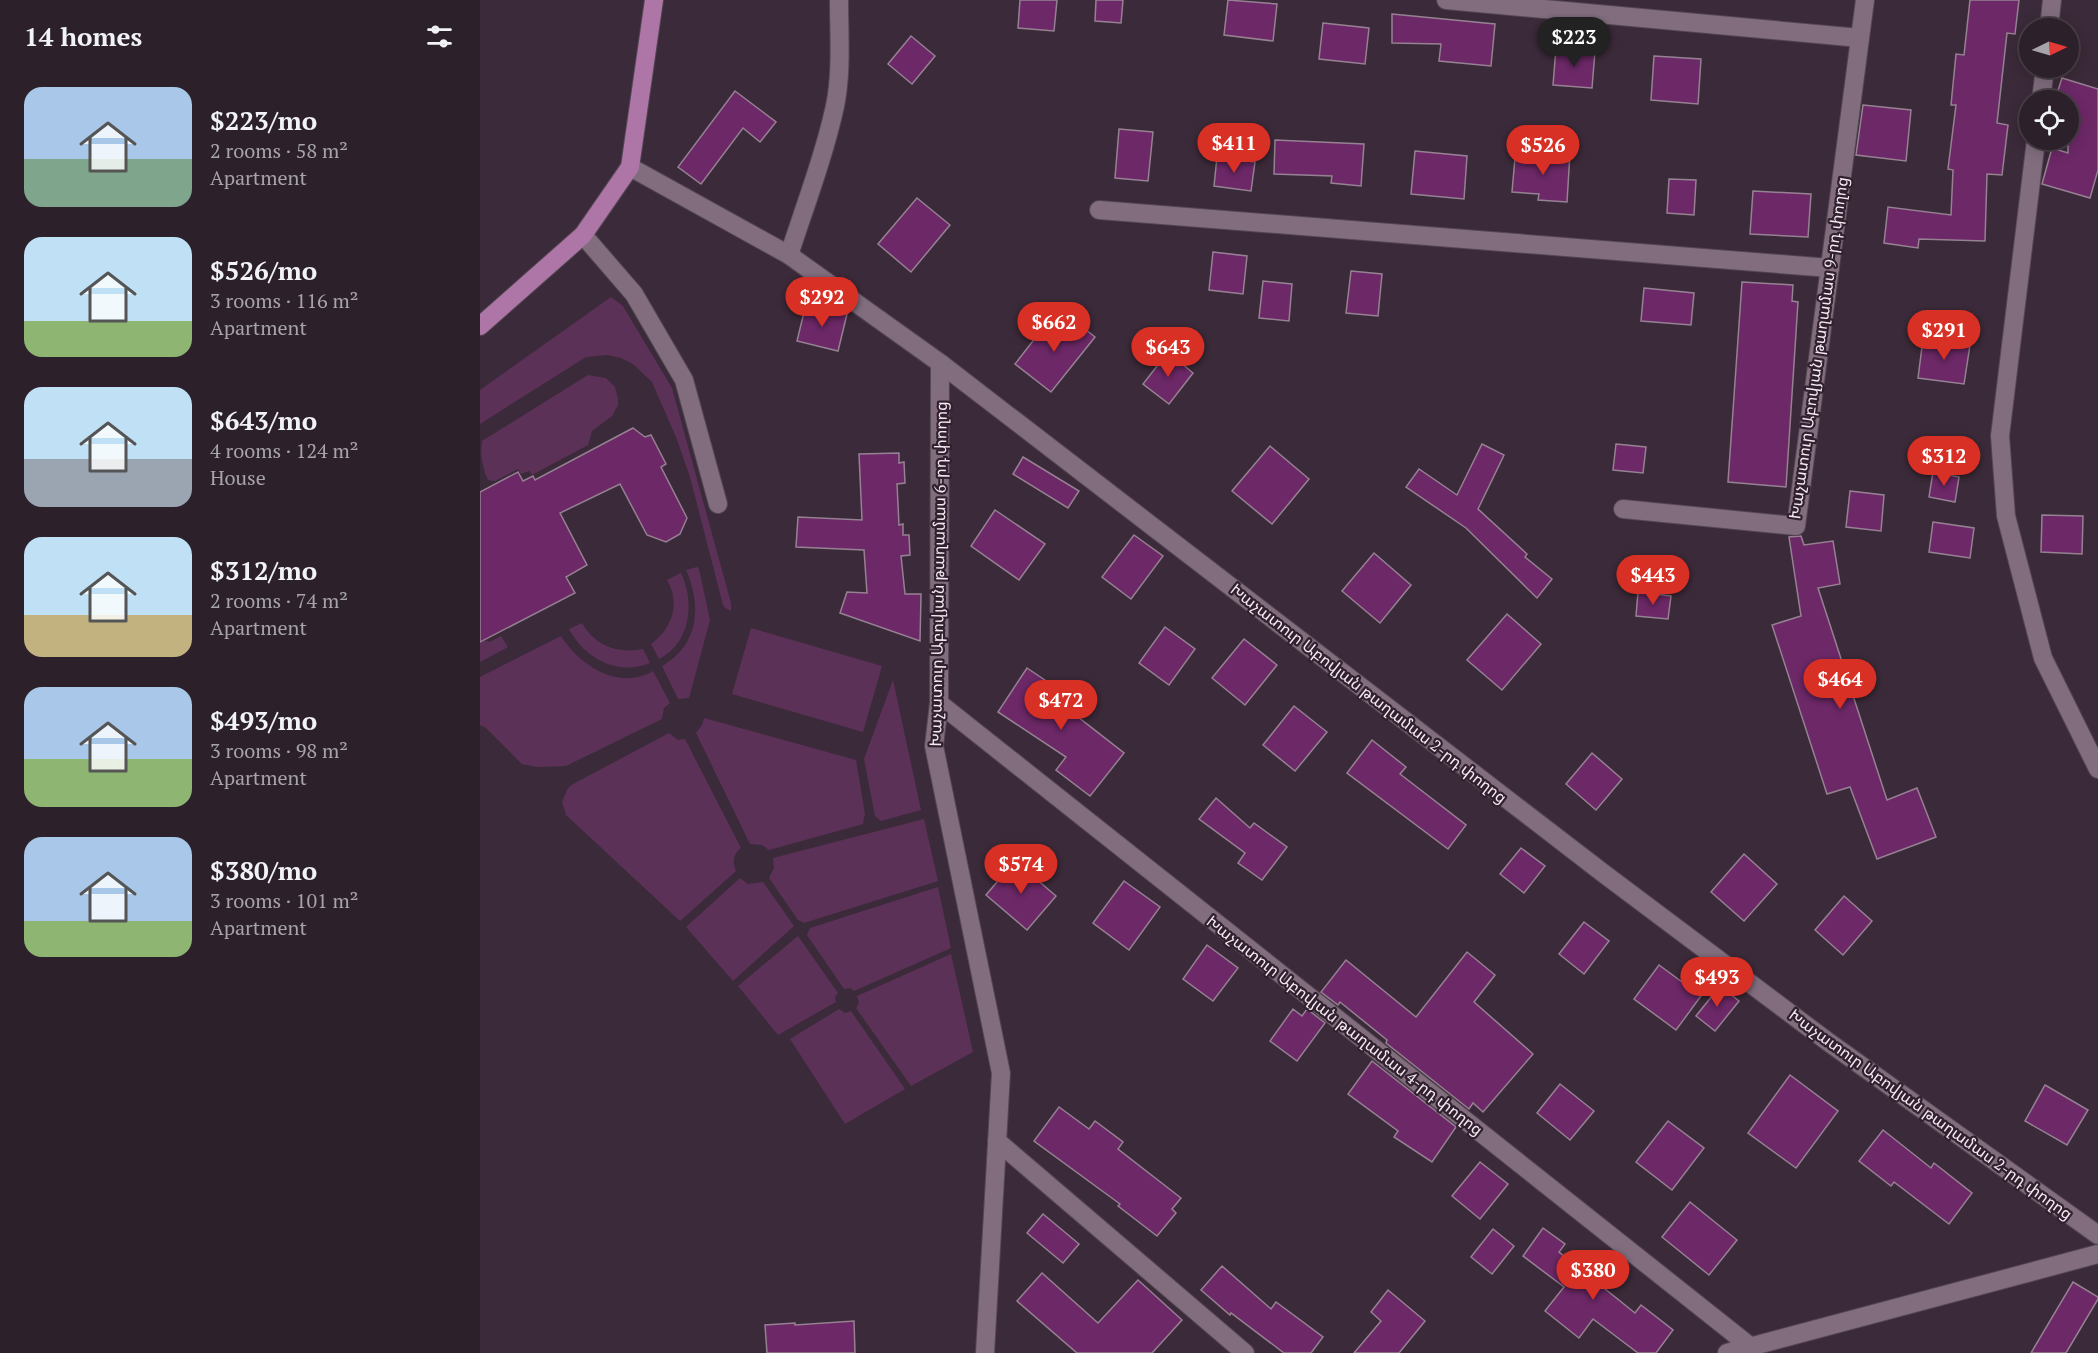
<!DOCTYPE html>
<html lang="en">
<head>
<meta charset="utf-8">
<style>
  body { margin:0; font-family:"PT Serif","Noto Sans Armenian",serif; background:#382d37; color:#f1f3f6; height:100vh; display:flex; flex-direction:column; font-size:22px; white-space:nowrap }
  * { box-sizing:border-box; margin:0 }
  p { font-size:20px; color:#a6a3a9 }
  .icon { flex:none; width:33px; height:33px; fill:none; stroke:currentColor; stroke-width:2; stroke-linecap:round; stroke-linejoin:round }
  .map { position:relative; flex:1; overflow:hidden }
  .side { display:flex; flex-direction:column; background:#2c202b; width:480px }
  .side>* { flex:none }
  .needle { width:39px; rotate:85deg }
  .controls { position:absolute; left:1539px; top:18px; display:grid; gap:12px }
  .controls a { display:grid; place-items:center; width:60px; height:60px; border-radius:50%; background:#2c202b; box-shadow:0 3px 15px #0003,0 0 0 2px #483e47; font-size:30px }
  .price { position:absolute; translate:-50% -51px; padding:0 14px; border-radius:21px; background:#d93025; color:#fff; font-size:20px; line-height:39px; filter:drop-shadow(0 2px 3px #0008) }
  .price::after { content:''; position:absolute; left:50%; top:36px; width:18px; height:14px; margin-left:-9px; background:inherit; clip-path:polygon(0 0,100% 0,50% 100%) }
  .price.active { background:#222; color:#fff }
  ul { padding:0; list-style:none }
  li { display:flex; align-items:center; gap:18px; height:150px; padding:0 24px }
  li span { display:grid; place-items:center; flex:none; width:168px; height:120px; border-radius:18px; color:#555 }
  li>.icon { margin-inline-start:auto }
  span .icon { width:72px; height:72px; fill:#fffc; stroke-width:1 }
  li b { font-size:26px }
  h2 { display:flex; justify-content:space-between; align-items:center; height:72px; padding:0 24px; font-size:26px }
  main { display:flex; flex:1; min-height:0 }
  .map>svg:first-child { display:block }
  .green { fill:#5c3158 }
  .building { fill:#6c2867; stroke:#968193; stroke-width:1.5 }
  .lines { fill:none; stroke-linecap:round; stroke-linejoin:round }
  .minor-casing { stroke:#554653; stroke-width:20 }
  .major-casing { stroke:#554653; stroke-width:20 }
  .minor { stroke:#816d7e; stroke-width:18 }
  .major { stroke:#ad76a7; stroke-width:18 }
  .labels { text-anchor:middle; stroke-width:4.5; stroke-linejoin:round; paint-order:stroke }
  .street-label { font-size:16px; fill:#f5e9f3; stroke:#31212f }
</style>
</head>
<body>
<main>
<section class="side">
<h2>14 homes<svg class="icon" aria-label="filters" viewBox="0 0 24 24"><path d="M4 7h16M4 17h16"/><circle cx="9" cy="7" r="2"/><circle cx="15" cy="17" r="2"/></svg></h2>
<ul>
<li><span style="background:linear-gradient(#a9c7e8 60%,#7fa58c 0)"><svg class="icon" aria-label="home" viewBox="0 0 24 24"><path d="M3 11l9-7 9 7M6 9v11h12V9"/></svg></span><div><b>$223/mo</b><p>2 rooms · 58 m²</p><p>Apartment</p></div></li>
<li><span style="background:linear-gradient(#bfe0f5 70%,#8fb573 0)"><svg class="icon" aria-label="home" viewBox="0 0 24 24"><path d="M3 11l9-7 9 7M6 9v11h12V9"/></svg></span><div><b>$526/mo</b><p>3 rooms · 116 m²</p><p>Apartment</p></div></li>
<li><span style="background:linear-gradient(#bfe0f5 60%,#9aa5b1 0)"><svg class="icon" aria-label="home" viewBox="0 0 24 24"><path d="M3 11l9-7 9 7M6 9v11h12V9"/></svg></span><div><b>$643/mo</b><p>4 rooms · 124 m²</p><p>House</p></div></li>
<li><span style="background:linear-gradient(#bfe0f5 65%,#c2b280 0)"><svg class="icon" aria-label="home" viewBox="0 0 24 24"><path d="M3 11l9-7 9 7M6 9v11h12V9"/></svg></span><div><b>$312/mo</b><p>2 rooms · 74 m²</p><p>Apartment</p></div></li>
<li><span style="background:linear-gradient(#a9c7e8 60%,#8fb573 0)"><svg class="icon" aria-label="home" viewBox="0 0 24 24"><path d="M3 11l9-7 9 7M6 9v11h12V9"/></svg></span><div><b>$493/mo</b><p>3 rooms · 98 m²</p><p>Apartment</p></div></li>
<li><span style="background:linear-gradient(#a9c7e8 70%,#8fb573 0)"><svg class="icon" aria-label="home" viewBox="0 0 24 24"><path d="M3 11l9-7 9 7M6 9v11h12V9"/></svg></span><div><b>$380/mo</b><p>3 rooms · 101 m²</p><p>Apartment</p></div></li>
</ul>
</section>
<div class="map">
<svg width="1618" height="1353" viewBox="0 0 1618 1353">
  <rect width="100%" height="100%" fill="#3b2a39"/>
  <g class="green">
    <path d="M 131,297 L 143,306 L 192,388 L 251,603 L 251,611 L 245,608 L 243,605 L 210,477 L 196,437 L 172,382 L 153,364 L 141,358 L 127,355 L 106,357 L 0,424 L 0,390 Z"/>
    <path d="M 108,375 L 126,378 L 135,387 L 138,399 L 138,405 L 132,416 L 112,431 L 108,445 L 52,475 L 49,471 L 41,474 L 38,469 L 15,481 L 8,480 C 2,467 0,454 2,441 Z"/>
    <path d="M 217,567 L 219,569 L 230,620 L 209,698 L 198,699 L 182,666 C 219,645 222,606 206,570 Z"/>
    <path d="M 201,573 C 215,602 211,643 179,659 L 171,644 C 192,629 201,604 187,580 Z"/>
    <path d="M 102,623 C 115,646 138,654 163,649 L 170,663 C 138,676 105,659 89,629 Z"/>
    <path d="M 271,628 L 402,666 L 383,732 L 252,694 Z"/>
    <path d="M 21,636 L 28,647 L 0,662 L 0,639 L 10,642 Z"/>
    <path d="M 81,636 C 100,666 139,691 173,671 L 190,703 L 184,708 L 182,719 L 86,766 L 57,767 L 42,764 L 6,728 L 0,725 L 0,677 Z"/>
    <path d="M 413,680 L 441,810 L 401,821 L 395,816 L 384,759 Z"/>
    <path d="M 224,718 L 376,760 L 385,814 L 383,824 L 289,850 L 282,845 L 270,844 L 216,733 L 222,725 Z"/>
    <path d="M 189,733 L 198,740 L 205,739 L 261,848 C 253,854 252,862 256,871 L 200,921 L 86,815 L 82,802 L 88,788 L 93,784 Z"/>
    <path d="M 444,819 L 458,881 L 324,923 L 318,920 L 289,878 L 294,868 L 293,858 Z"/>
    <path d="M 260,878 L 268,884 L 283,882 L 314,926 L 253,981 L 206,927 Z"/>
    <path d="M 458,887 L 471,948 L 374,991 L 371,988 L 364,989 L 327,935 L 330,928 Z"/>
    <path d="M 318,936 L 358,993 L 355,997 L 356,1002 L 298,1035 L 258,986 Z"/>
    <path d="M 471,954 L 493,1052 L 431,1086 L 376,1008 L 379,1003 L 377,996 Z"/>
    <path d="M 359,1009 L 365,1013 L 371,1011 L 425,1089 L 365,1124 L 310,1039 Z"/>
  </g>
  <g class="building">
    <path d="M 540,0 L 577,0 L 574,31 L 538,28 Z"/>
    <path d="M 616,0 L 643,0 L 641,23 L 615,21 Z"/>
    <path d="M 748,0 L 797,4 L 793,41 L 744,35 Z"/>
    <path d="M 1490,0 L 1539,0 L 1535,34 L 1527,33 L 1517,123 L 1528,125 L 1522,175 L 1507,174 L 1505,241 L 1439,239 L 1438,248 L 1404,243 L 1408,207 L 1471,215 L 1473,170 L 1468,169 L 1476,105 L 1471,105 L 1476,54 L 1484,55 Z"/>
    <path d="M 912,14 L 1015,24 L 1011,66 L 959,61 L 961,44 L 912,43 Z"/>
    <path d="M 843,23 L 889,28 L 885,64 L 839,59 Z"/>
    <path d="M 431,36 L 455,56 L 432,84 L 408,64 Z"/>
    <path d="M 1076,48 L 1115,51 L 1112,88 L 1073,85 Z"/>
    <path d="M 1174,56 L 1221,59 L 1218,104 L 1171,100 Z"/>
    <path d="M 1582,78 L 1618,89 L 1618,170 L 1610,198 L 1562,184 L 1572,148 L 1588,153 L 1588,100 L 1575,100 Z"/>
    <path d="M 255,91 L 296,122 L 280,142 L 263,128 L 221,184 L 198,167 Z"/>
    <path d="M 1383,105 L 1431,110 L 1426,161 L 1376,155 Z"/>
    <path d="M 639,129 L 673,132 L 668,181 L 635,178 Z"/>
    <path d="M 795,140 L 884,144 L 881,186 L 851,183 L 852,176 L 794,174 Z"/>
    <path d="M 935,151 L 987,156 L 984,199 L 931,194 Z"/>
    <path d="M 1061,151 L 1090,153 L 1087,202 L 1058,200 L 1059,194 L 1032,192 L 1035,158 L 1061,160 Z"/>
    <path d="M 737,157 L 775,162 L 771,191 L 734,186 Z"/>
    <path d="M 1189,179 L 1216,180 L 1214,215 L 1187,213 Z"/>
    <path d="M 1273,191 L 1331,194 L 1328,237 L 1270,234 Z"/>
    <path d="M 437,198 L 470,225 L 431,272 L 398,244 Z"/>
    <path d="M 733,252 L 767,256 L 763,294 L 729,290 Z"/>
    <path d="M 871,271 L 902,274 L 898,316 L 866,313 Z"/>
    <path d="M 783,281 L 812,284 L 809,321 L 779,318 Z"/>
    <path d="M 1262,282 L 1313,285 L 1312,301 L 1318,302 L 1306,487 L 1248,482 Z"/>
    <path d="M 1164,288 L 1214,293 L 1211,325 L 1161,321 Z"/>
    <path d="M 326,304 L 367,314 L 358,351 L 317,341 Z"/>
    <path d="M 570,319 L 587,332 L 596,322 L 615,337 L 571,392 L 535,364 Z"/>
    <path d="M 1443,339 L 1490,345 L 1484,384 L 1438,378 Z"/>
    <path d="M 688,352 L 713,373 L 689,404 L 663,384 Z"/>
    <path d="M 153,428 L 165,437 L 171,435 L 186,464 L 181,467 L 207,518 L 200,534 L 186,542 L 167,535 L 140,484 L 80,513 L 107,565 L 86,577 L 95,593 L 0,642 L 0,492 L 38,472 L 43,481 L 53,476 L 55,480 Z"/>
    <path d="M 1002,444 L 1024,455 L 998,509 L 1047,554 L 1045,557 L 1072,579 L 1057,598 L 986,528 L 926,487 L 939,469 L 977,495 Z"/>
    <path d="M 1136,444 L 1166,447 L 1163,473 L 1133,470 Z"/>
    <path d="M 790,446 L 829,479 L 792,524 L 752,491 Z"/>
    <path d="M 419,453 L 419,463 L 424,462 L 425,483 L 417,484 L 419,525 L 423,524 L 423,535 L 429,535 L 430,555 L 421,556 L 425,594 L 441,594 L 440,641 L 360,613 L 367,592 L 387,593 L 384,550 L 316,547 L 318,517 L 382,520 L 379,454 Z"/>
    <path d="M 543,457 L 599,491 L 588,508 L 533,474 Z"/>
    <path d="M 1453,472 L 1479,477 L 1475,502 L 1449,497 Z"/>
    <path d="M 1370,491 L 1404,495 L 1401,531 L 1366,527 Z"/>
    <path d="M 515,510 L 565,544 L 539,580 L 491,546 Z"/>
    <path d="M 1562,515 L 1603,516 L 1602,554 L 1561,552 Z"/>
    <path d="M 1453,522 L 1494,528 L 1490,558 L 1449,552 Z"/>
    <path d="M 654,535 L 683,556 L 651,599 L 622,577 Z"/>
    <path d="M 1321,536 L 1324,545 L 1353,541 L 1360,584 L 1338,588 L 1407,800 L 1437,788 L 1456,837 L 1397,859 L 1370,787 L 1347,794 L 1292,625 L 1321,616 L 1309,537 Z"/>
    <path d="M 894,553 L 931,585 L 900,623 L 862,591 Z"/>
    <path d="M 1158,592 L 1191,596 L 1188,619 L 1156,616 Z"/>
    <path d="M 1027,614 L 1061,644 L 1022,690 L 987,660 Z"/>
    <path d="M 685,627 L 715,649 L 689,685 L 659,663 Z"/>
    <path d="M 764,639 L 797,665 L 765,705 L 732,678 Z"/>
    <path d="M 547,668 L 590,697 L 584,706 L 644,753 L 610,796 L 576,770 L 586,757 L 518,712 Z"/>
    <path d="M 814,706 L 847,732 L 815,771 L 783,745 Z"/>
    <path d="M 892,740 L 926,767 L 920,774 L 986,825 L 968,849 L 867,773 Z"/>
    <path d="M 1112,753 L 1142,779 L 1116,810 L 1086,784 Z"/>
    <path d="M 736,798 L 770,828 L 774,823 L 807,847 L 782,880 L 758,863 L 765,853 L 719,819 Z"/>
    <path d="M 1041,848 L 1065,866 L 1044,893 L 1020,874 Z"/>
    <path d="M 1264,854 L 1297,884 L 1264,921 L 1231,892 Z"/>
    <path d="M 535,861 L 576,896 L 547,930 L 506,895 Z"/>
    <path d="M 644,881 L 680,907 L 649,950 L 613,923 Z"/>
    <path d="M 1364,896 L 1392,921 L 1363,955 L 1335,930 Z"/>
    <path d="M 1104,922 L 1129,941 L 1104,974 L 1079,954 Z"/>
    <path d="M 727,945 L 758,968 L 733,1001 L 703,979 Z"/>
    <path d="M 987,952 L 1015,975 L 994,1002 L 1053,1054 L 1003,1112 L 993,1103 L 989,1109 L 906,1043 L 907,1040 L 860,1002 L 858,1005 L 841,992 L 866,960 L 936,1017 Z"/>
    <path d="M 1179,965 L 1221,996 L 1196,1030 L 1154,999 Z"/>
    <path d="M 1240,986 L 1259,1001 L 1235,1031 L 1216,1016 Z"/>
    <path d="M 813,1009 L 822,1016 L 827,1009 L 845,1023 L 817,1061 L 790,1041 Z"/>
    <path d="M 892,1061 L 976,1127 L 952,1162 L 914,1137 L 918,1131 L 868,1094 Z"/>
    <path d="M 1310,1075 L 1358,1111 L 1316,1168 L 1268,1133 Z"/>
    <path d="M 1080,1084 L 1114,1111 L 1090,1140 L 1057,1113 Z"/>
    <path d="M 1565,1085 L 1608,1110 L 1587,1145 L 1545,1121 Z"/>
    <path d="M 579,1107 L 609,1129 L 615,1121 L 643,1142 L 638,1149 L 701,1198 L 692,1209 L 696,1213 L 677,1236 L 638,1206 L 640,1204 L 554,1141 Z"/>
    <path d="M 1188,1121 L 1224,1148 L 1192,1190 L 1156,1162 Z"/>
    <path d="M 1403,1130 L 1451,1168 L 1454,1163 L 1492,1193 L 1469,1224 L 1414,1182 L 1411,1186 L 1379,1161 Z"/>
    <path d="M 1000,1162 L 1028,1184 L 1000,1219 L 972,1196 Z"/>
    <path d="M 1210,1202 L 1257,1240 L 1229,1275 L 1182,1237 Z"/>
    <path d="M 563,1214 L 599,1244 L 583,1263 L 547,1233 Z"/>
    <path d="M 1063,1228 L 1085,1244 L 1079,1252 L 1155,1313 L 1161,1305 L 1193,1330 L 1176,1353 L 1158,1353 L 1113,1319 L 1099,1338 L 1065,1311 L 1084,1287 L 1043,1256 Z"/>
    <path d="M 1013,1229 L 1034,1246 L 1012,1274 L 991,1257 Z"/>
    <path d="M 742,1266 L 791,1309 L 796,1302 L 843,1337 L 831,1353 L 804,1353 L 751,1313 L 750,1315 L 721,1290 Z"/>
    <path d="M 562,1273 L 618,1323 L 658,1280 L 702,1320 L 672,1353 L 597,1353 L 537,1301 Z"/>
    <path d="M 1593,1282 L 1618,1297 L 1618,1299 L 1586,1353 L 1551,1353 Z"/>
    <path d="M 908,1290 L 945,1321 L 919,1353 L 874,1353 L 901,1321 L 891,1312 Z"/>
    <path d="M 374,1321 L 375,1353 L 287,1353 L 285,1325 L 315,1323 L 315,1325 Z"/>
  </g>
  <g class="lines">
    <defs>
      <g id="minor">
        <path d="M 966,0 L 1380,38"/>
        <path d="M 1569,28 L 1572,0"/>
        <path d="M 1561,100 L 1565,68"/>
        <path d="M 1556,140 L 1520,436 L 1526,516 L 1563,658 L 1618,769"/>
        <path d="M 150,167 L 309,255 L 460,363 L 1123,873 L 1347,1041 L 1618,1235"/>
        <path d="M 619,210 L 1350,268"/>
        <path d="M 103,235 L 154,294 L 204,380 L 238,504"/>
        <path d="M 309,255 C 325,206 344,156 355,106 C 362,72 359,35 359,0"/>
        <path d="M 460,363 L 459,703 L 454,746 L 521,1073 L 505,1353"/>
        <path d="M 1143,509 L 1316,526 L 1385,0"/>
        <path d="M 459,703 L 1271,1347"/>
        <path d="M 517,1141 L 765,1353"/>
        <path d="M 1247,1353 L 1618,1254"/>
      </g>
      <path id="major" d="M 0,326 L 103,235 L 150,167 L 174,0"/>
    </defs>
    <use href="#minor" class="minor-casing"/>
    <use href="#major" class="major-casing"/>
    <use href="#minor" class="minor"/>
    <use href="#major" class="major"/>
  </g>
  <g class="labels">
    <g class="street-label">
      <text transform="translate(1338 348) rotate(-82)" y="6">Խաչատուր Աբովյան թաղամաս 9-րդ փողոց</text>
      <text transform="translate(458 574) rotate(-89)" y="6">Խաչատուր Աբովյան թաղամաս 6-րդ փողոց</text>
      <text transform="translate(889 693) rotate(38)" y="6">Խաչատուր Աբովյան թաղամաս 2-րդ փողոց</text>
      <text transform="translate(865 1025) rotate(38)" y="6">Խաչատուր Աբովյան թաղամաս 4-րդ փողոց</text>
      <text transform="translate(1451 1114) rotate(36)" y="6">Խաչատուր Աբովյան թաղամաս 2-րդ փողոց</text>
    </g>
  </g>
</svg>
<div class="controls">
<a><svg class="needle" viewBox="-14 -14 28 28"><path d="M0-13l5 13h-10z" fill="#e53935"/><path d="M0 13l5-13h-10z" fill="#a6a3a9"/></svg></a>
<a><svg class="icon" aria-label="locate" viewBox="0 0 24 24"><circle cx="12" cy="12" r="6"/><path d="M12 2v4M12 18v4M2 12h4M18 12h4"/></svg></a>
</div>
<b class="price active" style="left:1094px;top:68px">$223</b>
<b class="price" style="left:754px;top:174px">$411</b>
<b class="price" style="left:1063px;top:176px">$526</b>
<b class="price" style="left:342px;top:328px">$292</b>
<b class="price" style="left:574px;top:353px">$662</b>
<b class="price" style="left:1464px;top:361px">$291</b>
<b class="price" style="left:688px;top:378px">$643</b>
<b class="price" style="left:1464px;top:487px">$312</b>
<b class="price" style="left:1173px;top:606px">$443</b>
<b class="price" style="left:1360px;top:710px">$464</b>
<b class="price" style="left:581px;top:731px">$472</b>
<b class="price" style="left:541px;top:895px">$574</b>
<b class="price" style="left:1237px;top:1008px">$493</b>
<b class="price" style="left:1113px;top:1301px">$380</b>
</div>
</main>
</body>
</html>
